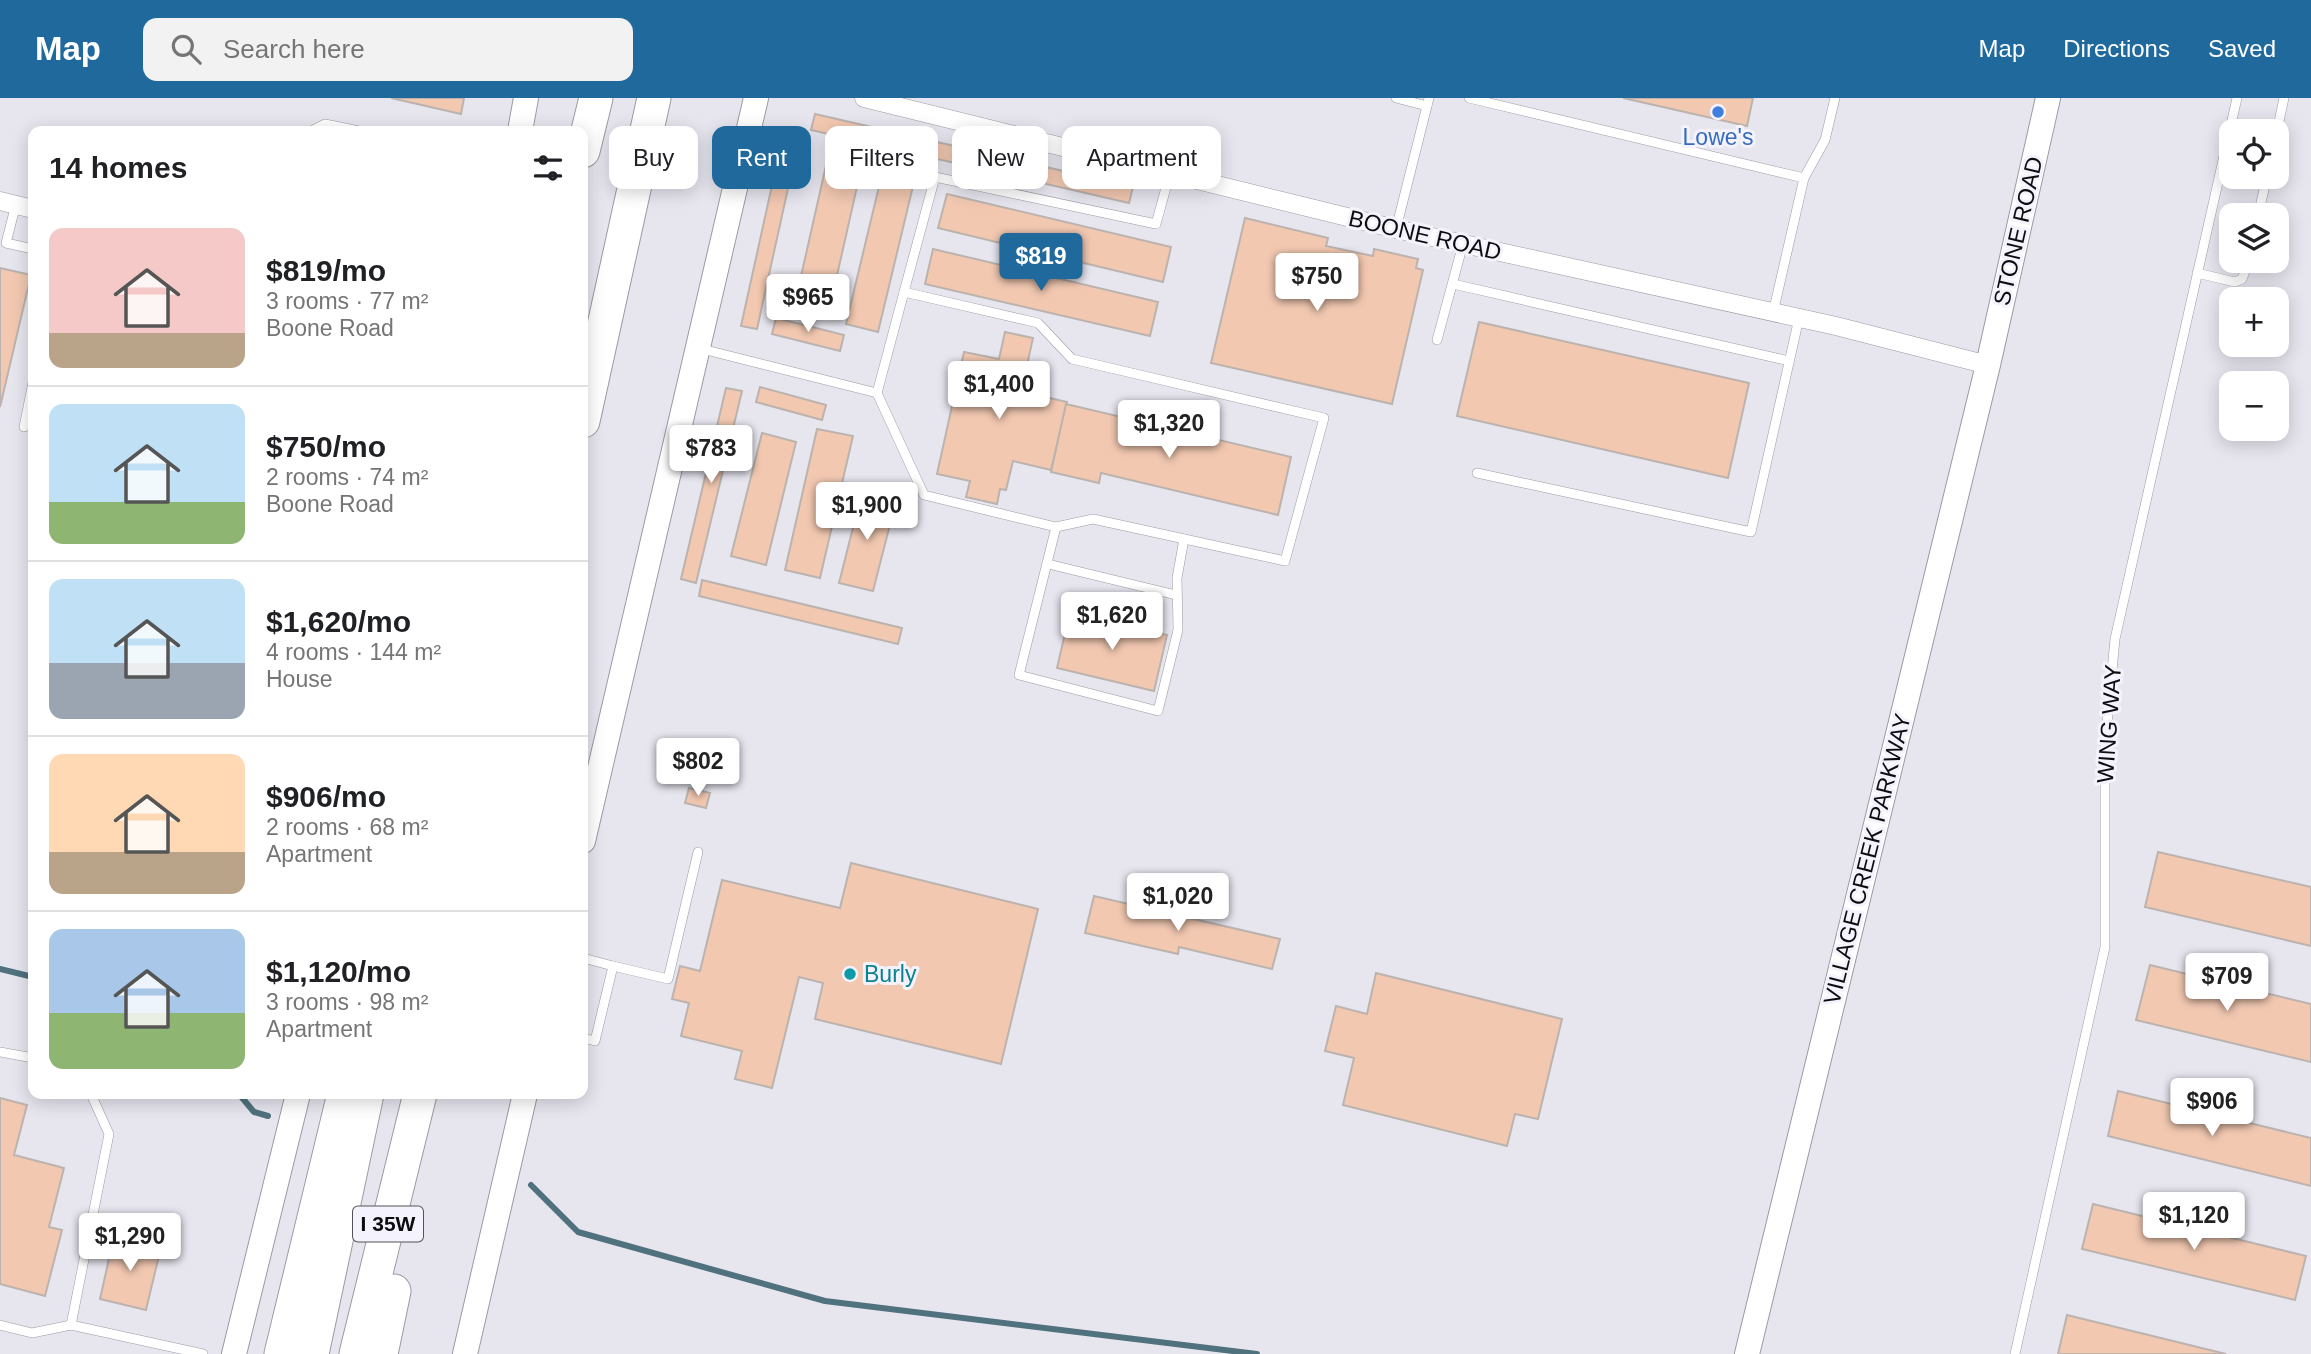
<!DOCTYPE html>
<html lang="en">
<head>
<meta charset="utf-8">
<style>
  body { margin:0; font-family:Arial,sans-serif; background:#f2f2f2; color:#202124; height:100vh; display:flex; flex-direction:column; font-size:26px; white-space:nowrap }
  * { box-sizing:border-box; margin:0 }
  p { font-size:23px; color:#757577 }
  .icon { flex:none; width:38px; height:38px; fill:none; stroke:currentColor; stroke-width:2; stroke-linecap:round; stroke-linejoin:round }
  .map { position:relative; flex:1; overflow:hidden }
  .sheet { position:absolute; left:28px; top:28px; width:560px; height:973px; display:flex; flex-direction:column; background:#fff; border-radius:14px; box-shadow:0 4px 18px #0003 }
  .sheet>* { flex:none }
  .top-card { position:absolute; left:609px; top:28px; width:665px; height:63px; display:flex; gap:14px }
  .fabs { position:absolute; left:2219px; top:21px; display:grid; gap:14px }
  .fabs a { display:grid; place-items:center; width:70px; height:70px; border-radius:14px; background:#fff; box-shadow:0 4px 18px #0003; font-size:35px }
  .price { position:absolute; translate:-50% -60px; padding:0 16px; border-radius:7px; background:#fff; color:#222; font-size:23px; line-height:46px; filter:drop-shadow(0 2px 4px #0008) }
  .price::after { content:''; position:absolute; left:50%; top:42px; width:21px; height:16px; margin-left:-10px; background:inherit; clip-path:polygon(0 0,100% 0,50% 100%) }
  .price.on { background:#1f699d; color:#fff }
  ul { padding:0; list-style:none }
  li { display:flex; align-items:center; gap:21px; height:175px; padding:0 21px }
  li+li { border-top:2px solid #e0e0e0 }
  li span { display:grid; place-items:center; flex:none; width:196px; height:140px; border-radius:14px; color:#555 }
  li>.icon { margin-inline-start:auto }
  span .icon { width:84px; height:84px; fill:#fffc; stroke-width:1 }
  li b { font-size:30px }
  h2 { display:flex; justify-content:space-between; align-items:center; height:84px; padding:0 21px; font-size:30px }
  .chip { padding:0 24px; border-radius:14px; background:#fff; box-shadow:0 4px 18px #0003; font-size:24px; line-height:63px }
  .chip.on { background:#1f699d; color:#fff }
  header { display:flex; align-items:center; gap:42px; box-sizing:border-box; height:98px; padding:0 35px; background:#1f699d; color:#fff }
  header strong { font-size:33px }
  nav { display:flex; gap:38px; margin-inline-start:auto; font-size:24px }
  .search { width:490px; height:63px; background:#f2f2f2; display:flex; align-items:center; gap:18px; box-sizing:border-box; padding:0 24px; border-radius:14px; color:#757577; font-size:26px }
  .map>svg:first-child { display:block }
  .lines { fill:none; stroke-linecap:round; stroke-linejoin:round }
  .stream { stroke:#50717e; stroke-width:6 }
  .building { fill:#f2c8b1; stroke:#bcb3ae; stroke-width:2 }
  .lane-casing { stroke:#9b9aa3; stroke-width:10 }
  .street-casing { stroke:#9b9aa3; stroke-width:19 }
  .secondary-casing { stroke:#9b9aa3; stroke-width:26 }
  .highway-casing { stroke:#9b9aa3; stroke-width:35 }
  .lane { stroke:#fff; stroke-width:9 }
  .street { stroke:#fff; stroke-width:18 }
  .secondary { stroke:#fff; stroke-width:24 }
  .highway { stroke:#fff; stroke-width:33 }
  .shop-dot { fill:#3f7fe0; stroke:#f4f3fd; stroke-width:2.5 }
  .culture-dot { fill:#0f9aa8; stroke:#f4f3fd; stroke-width:2.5 }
  .labels { text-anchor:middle; stroke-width:6; stroke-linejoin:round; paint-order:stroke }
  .shield { fill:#f4f3fd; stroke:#525257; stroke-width:2 }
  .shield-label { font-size:21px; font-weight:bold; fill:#0d0d10 }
  .shop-label { font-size:23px; fill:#366cbe; stroke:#f4f3fd }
  .street-label { font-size:23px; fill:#0d0d10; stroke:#f4f3fd }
  .culture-label { font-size:23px; fill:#0d838f; stroke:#f4f3fd; text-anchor:start }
</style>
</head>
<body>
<header>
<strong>Map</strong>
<div class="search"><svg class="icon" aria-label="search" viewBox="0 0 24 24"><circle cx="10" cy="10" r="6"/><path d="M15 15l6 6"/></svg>Search here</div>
<nav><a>Map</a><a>Directions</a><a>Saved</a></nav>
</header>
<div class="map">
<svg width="2311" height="1256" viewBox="0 0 2311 1256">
  <rect width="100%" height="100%" fill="#e7e6ef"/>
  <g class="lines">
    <g class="stream">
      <path d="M 0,871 L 33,879"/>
      <path d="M 239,996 L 254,1014 L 268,1018"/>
      <path d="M 531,1087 L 578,1134 L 825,1203 L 1257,1256"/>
    </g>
  </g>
  <g class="building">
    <path d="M 391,0 L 464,0 L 461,16 Z"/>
    <path d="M 1623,0 L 1753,0 L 1747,28 Z"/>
    <path d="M 815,16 L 1133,89 L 1129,105 L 811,32 Z"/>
    <path d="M 784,33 L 800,36 L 757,231 L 741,228 Z"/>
    <path d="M 827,63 L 861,71 L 831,204 L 797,196 Z"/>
    <path d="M 882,76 L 914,84 L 878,234 L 846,226 Z"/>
    <path d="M 947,96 L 1171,149 L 1163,184 L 938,130 Z"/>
    <path d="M 1245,120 L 1328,140 L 1326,148 L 1373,158 L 1374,151 L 1418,161 L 1416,170 L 1423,172 L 1392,306 L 1211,265 Z"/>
    <path d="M 933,151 L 1158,204 L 1150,238 L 925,186 Z"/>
    <path d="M 0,170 L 31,177 L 0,309 Z"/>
    <path d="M 776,220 L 844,237 L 840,253 L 772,236 Z"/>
    <path d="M 1479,224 L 1749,285 L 1728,380 L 1457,318 Z"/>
    <path d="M 1005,234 L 1033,240 L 1027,267 L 1034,269 L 1028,295 L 1067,304 L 1051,372 L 1013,363 L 1006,392 L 1000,391 L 997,406 L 966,399 L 970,383 L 937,376 L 964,254 L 999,261 Z"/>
    <path d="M 760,289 L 826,307 L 822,322 L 756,304 Z"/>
    <path d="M 726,290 L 742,293 L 696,485 L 681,481 Z"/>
    <path d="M 1066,306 L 1291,359 L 1278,417 L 1101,375 L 1099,385 L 1051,374 Z"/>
    <path d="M 817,331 L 853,338 L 820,480 L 785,472 Z"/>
    <path d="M 762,335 L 796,344 L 766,467 L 731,458 Z"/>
    <path d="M 862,394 L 896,403 L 873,493 L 839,485 Z"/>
    <path d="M 702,482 L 902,530 L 898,546 L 699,498 Z"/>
    <path d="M 1070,514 L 1167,537 L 1154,593 L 1057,570 Z"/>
    <path d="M 689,690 L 710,695 L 706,710 L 685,705 Z"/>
    <path d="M 2158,754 L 2311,789 L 2311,848 L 2145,809 Z"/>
    <path d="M 851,765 L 1038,811 L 1001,966 L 815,921 L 823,885 L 799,879 L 772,990 L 735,981 L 742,953 L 681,938 L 689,905 L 672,901 L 680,868 L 700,873 L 722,782 L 840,810 Z"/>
    <path d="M 1094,798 L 1280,841 L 1272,871 L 1179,849 L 1178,856 L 1085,835 Z"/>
    <path d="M 2150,867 L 2311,906 L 2311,964 L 2136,922 Z"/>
    <path d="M 1376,875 L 1562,921 L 1538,1021 L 1515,1016 L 1507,1048 L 1343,1007 L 1354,960 L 1325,953 L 1336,908 L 1367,916 Z"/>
    <path d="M 2118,993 L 2311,1040 L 2311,1088 L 2108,1038 Z"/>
    <path d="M 0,1000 L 27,1007 L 14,1057 L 64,1070 L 49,1129 L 62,1132 L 45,1198 L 0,1186 Z"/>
    <path d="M 2093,1106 L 2306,1158 L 2295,1202 L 2082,1151 Z"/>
    <path d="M 114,1138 L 161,1149 L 146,1212 L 100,1201 Z"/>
    <path d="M 2067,1217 L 2226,1256 L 2058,1256 Z"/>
  </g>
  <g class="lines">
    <defs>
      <g id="lane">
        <path d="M 1396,0 L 1427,8"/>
        <path d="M 1469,0 L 1804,80 L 1773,215"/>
        <path d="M 311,33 L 325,26 L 359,33"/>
        <path d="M 2277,33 L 2284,0"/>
        <path d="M 1804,80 L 1825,42 L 1835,0"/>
        <path d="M 16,106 L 6,145 L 33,151"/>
        <path d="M 2258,117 L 2267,79"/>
        <path d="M 1396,131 L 1429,0"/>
        <path d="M 2197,175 L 2235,184 L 2242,181 L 2249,163"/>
        <path d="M 1453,186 L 1789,263"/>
        <path d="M 1437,242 L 1463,146"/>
        <path d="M 698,250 L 877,295 L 924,397 L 1056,429 L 1093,421 L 1285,463 L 1324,320 L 1072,261 L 1038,225 L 904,194 L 935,79 L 1156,126 L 1170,75"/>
        <path d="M 877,295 L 904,194"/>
        <path d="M 24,329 L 33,284"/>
        <path d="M 1477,375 L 1751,434 L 1799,220"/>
        <path d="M 1056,429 L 1019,577 L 1158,613 L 1178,532 L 1177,480 L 1184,441"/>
        <path d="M 1048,466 L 1176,497"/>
        <path d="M 583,860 L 613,868 L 595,943 L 583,940"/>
        <path d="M 613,868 L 668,881 L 698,754"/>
        <path d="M 0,954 L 33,960"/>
        <path d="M 91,996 L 109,1036 L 71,1227 L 203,1256"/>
        <path d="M 0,1227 L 32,1235 L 71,1227"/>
        <path d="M 2015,1256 L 2105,849 L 2105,647 L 2115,541 L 2237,0"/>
      </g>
      <g id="street">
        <path d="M 864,0 L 1396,131 L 1836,228 L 1988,267"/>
        <path d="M 0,103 L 33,111"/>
      </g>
      <g id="secondary">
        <path d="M 520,33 L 526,0"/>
        <path d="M 583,743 L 756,0"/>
        <path d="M 234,1256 L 298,996"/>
        <path d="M 465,1256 L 525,996"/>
        <path d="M 1747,1256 L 1988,267 L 2048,0"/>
      </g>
      <g id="highway">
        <path d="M 583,53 L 596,0"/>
        <path d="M 583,323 L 654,0"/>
        <path d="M 281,1256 L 344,996"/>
        <path d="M 312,1256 L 367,996"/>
        <path d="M 356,1256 L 420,996"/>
        <path d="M 381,1256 L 394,1193"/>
      </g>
    </defs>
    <use href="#lane" class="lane-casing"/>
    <use href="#street" class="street-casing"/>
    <use href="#secondary" class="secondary-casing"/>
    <use href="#highway" class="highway-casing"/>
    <use href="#lane" class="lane"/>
    <use href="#street" class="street"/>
    <use href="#secondary" class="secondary"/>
    <use href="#highway" class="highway"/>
  </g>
  <circle class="shop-dot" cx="1718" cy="14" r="7"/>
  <circle class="culture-dot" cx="850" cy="876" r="7"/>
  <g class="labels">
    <rect class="shield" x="353" y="1108.5" width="70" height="35" rx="5"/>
    <g class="shield-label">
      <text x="388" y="1133">I 35W</text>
    </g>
    <g class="shop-label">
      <text x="1718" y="47">Lowe's</text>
    </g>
    <g class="street-label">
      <text transform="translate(2018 133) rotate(-77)" y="8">STONE ROAD</text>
      <text transform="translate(1425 137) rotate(13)" y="8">BOONE ROAD</text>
      <text transform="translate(2109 626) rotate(-86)" y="8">WING WAY</text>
      <text transform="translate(1867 761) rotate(-76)" y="8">VILLAGE CREEK PARKWAY</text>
    </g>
    <g class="culture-label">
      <text x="864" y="884">Burly</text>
    </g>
  </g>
</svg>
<div class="fabs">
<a><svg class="icon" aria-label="locate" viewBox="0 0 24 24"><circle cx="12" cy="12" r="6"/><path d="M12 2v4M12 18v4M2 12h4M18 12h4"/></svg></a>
<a><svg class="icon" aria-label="layers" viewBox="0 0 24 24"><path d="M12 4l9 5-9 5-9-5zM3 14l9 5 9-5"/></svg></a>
<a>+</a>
<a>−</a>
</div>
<b class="price on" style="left:1041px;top:195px">$819</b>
<b class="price" style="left:1317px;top:215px">$750</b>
<b class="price" style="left:808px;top:236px">$965</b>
<b class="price" style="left:999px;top:323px">$1,400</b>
<b class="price" style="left:1169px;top:362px">$1,320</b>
<b class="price" style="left:711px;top:387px">$783</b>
<b class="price" style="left:867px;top:444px">$1,900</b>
<b class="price" style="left:1112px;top:554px">$1,620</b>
<b class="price" style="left:698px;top:700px">$802</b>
<b class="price" style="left:1178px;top:835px">$1,020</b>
<b class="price" style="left:2227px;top:915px">$709</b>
<b class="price" style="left:2212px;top:1040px">$906</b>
<b class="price" style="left:2194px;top:1154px">$1,120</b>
<b class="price" style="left:130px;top:1175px">$1,290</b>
<div class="top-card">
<a class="chip">Buy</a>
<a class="chip on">Rent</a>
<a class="chip">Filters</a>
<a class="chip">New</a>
<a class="chip">Apartment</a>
</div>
<section class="sheet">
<h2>14 homes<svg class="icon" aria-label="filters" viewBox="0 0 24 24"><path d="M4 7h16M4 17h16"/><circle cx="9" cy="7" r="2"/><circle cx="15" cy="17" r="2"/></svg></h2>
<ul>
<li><span style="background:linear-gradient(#f6c9c9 75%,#b9a48a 0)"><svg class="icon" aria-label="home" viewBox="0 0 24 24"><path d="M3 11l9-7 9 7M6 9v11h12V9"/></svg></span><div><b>$819/mo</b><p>3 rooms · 77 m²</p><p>Boone Road</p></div></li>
<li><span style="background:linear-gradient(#bfe0f5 70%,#8fb573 0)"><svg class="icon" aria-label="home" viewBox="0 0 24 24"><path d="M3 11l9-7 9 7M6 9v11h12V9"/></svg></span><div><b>$750/mo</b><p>2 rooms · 74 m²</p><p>Boone Road</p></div></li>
<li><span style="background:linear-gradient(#bfe0f5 60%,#9aa5b1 0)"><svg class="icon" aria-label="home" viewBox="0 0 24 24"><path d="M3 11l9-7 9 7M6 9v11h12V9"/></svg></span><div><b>$1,620/mo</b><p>4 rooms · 144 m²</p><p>House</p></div></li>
<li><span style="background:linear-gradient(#ffd9b3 70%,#b9a48a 0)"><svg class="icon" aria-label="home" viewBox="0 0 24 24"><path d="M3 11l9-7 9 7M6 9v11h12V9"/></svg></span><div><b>$906/mo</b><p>2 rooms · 68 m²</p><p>Apartment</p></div></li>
<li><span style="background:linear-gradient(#a9c7e8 60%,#8fb573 0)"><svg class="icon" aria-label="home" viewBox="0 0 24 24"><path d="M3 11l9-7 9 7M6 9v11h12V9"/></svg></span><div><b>$1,120/mo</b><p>3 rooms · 98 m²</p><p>Apartment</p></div></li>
</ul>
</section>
</div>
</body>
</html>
